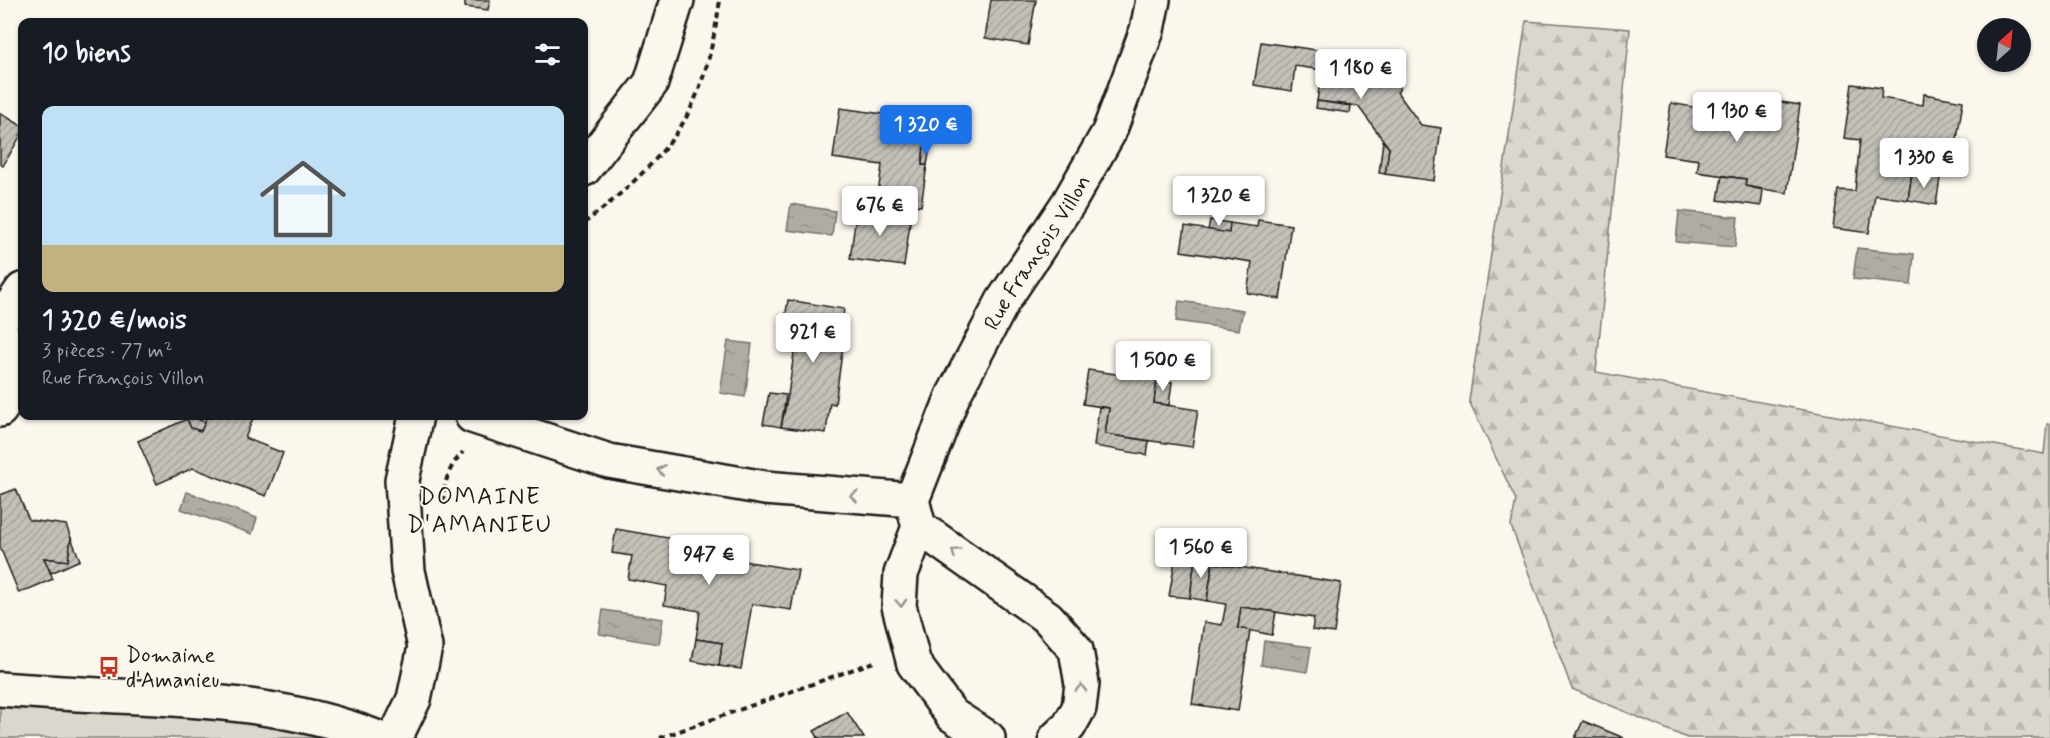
<!DOCTYPE html>
<html lang="fr">
<head>
<meta charset="utf-8">
<style>
  body { margin:0; font-family:Mynerve,sans-serif; background:#242831; color:#f1f3f6; height:100vh; display:flex; flex-direction:column; font-size:22px; white-space:nowrap }
  * { box-sizing:border-box; margin:0 }
  p { font-size:20px; color:#9ea1a6 }
  .icon { flex:none; width:33px; height:33px; fill:none; stroke:currentColor; stroke-width:2; stroke-linecap:round; stroke-linejoin:round }
  .map { position:relative; flex:1; overflow:hidden }
  .drawer { position:absolute; left:18px; top:18px; width:570px; height:402px; display:flex; flex-direction:column; background:#171b24; border-radius:12px; box-shadow:0 2px 4px #0004 }
  .drawer>* { flex:none }
  .needle { width:39px; rotate:27deg }
  .buttons { position:absolute; left:1977px; top:18px; display:grid; gap:12px }
  .buttons a { display:grid; place-items:center; width:54px; height:54px; border-radius:50%; background:#171b24; box-shadow:0 2px 4px #0004; font-size:30px }
  .price { position:absolute; translate:-50% -51px; padding:0 14px; border-radius:6px; background:#fff; color:#222; font-size:20px; line-height:39px; filter:drop-shadow(0 2px 3px #0008) }
  .price::after { content:''; position:absolute; left:50%; top:36px; width:18px; height:14px; margin-left:-9px; background:inherit; clip-path:polygon(0 0,100% 0,50% 100%) }
  .price.active { background:#1a73e8; color:#fff }
  ul { padding:0; list-style:none }
  li { display:grid; align-content:center; gap:12px; height:318px; padding:0 24px }
  li span { display:grid; place-items:center; height:186px; border-radius:12px; color:#555 }
  li>.icon { margin-inline-start:auto }
  span .icon { width:108px; height:108px; fill:#fffc; stroke-width:1 }
  li b { font-size:26px }
  h2 { display:flex; justify-content:space-between; align-items:center; height:72px; padding:0 24px; font-size:26px }
  .map>svg:first-child { display:block }
  .grass { fill:#dad7ce; stroke:#7b7a75; stroke-width:1.5 }
  .forest { fill:url(#forest-firs); stroke:#7b7a75; stroke-width:1.5 }
  .water { fill:url(#water-ripples); stroke:#74726e; stroke-width:1.5 }
  .building { fill:url(#building-hatch); stroke:#1c1c1c; stroke-width:1.5 }
  .lines { fill:none; stroke-linecap:round; stroke-linejoin:round }
  .street-casing { stroke:#1c1c1c; stroke-width:38 }
  .path { stroke:#1c1c1c; stroke-width:4; stroke-dasharray:6 4.5; stroke-linecap:butt }
  .street { stroke:#fbf7ec; stroke-width:33 }
  .oneway { stroke:#97948e }
  .labels { text-anchor:middle; stroke-width:4.5; stroke-linejoin:round; paint-order:stroke }
  .street-label { font-size:22px; fill:#1c1c1c; stroke:#fbf7ec }
  .poi-label { font-size:22px; fill:#1c1c1c; stroke:#fbf7ec; text-anchor:start }
  .neighbourhood-label { font-size:24px; letter-spacing:1.5px; fill:#1c1c1c; stroke:#fbf7ec }
</style>
</head>
<body>
<div class="map">
<svg width="2050" height="738" viewBox="0 0 2050 738">
  <defs>
    <pattern id="forest-firs" width="22" height="20" patternUnits="userSpaceOnUse" patternTransform="scale(1.5)"><rect width="22" height="20" fill="#dad7ce"/><path d="M5 1l3.5 6h-7zM16 11l3.5 6h-7z" fill="#bab8b0"/></pattern>
    <pattern id="water-ripples" width="26" height="14" patternUnits="userSpaceOnUse" patternTransform="scale(1.5)"><rect width="26" height="14" fill="#afaca5"/><path d="M2 4q2-2 4 0t4 0M15 11q2-2 4 0t4 0" fill="none" stroke="#96938d"/></pattern>
    <pattern id="building-hatch" width="6" height="6" patternUnits="userSpaceOnUse" patternTransform="scale(1.5)"><rect width="6" height="6" fill="#c3c0b8"/><path d="M-1 1l2-2M0 6l6-6M5 7l2-2" fill="none" stroke="#a7a49e"/></pattern>
  </defs>
  <rect width="100%" height="100%" fill="#fbf7ec"/>
  <filter id="ink" filterUnits="userSpaceOnUse"><feTurbulence type="fractalNoise" baseFrequency=".0167" numOctaves="2"/><feDisplacementMap in="SourceGraphic" scale="12" xChannelSelector="R" yChannelSelector="G"/><feConvolveMatrix kernelMatrix="1 2 1 2 8 2 1 2 1" color-interpolation-filters="sRGB"/></filter>
  <g filter="url(#ink)">
    <path class="grass" d="M 0,689 L 378,738 L 0,738 Z"/>
    <path class="forest" d="M 1526,21 L 1630,29 L 1596,372 L 2044,454 L 2047,424 L 2050,424 L 2050,738 L 1687,738 L 1572,689 L 1511,526 L 1516,500 L 1469,401 Z"/>
    <g class="water">
      <path d="M 791,204 L 835,211 L 832,236 L 787,230 Z"/>
      <path d="M 1679,211 L 1738,217 L 1735,247 L 1676,242 Z"/>
      <path d="M 1857,248 L 1914,254 L 1911,285 L 1853,279 Z"/>
      <path d="M 1179,301 L 1243,310 L 1239,330 L 1176,321 Z"/>
      <path d="M 728,341 L 752,344 L 745,397 L 720,393 Z"/>
      <path d="M 187,492 L 257,518 L 252,534 L 181,509 Z"/>
      <path d="M 603,610 L 663,619 L 659,644 L 599,634 Z"/>
      <path d="M 1264,641 L 1311,647 L 1307,672 L 1261,665 Z"/>
    </g>
    <g class="building">
      <path d="M 465,0 L 490,0 L 488,10 L 465,7 Z"/>
      <path d="M 991,0 L 1036,0 L 1028,45 L 985,38 Z"/>
      <path d="M 1261,42 L 1405,63 L 1399,90 L 1397,92 L 1421,125 L 1441,128 L 1434,181 L 1385,174 L 1389,148 L 1358,106 L 1317,101 L 1322,70 L 1295,66 L 1292,91 L 1254,85 Z"/>
      <path d="M 1852,84 L 1882,88 L 1881,98 L 1923,105 L 1924,94 L 1963,101 L 1955,152 L 1944,150 L 1940,178 L 1912,174 L 1908,200 L 1875,195 L 1869,233 L 1833,228 L 1838,190 L 1855,191 L 1860,140 L 1844,138 Z"/>
      <path d="M 1762,99 L 1800,105 L 1787,193 L 1745,186 L 1746,179 L 1697,172 L 1699,160 L 1663,155 L 1671,103 L 1710,110 L 1709,114 L 1755,121 Z"/>
      <path d="M 1317,101 L 1351,106 L 1350,113 L 1316,108 Z"/>
      <path d="M 840,108 L 933,121 L 930,148 L 924,147 L 922,165 L 927,165 L 921,206 L 877,200 L 882,165 L 833,158 Z"/>
      <path d="M 0,113 L 22,126 L 22,133 L 3,166 L 0,164 Z"/>
      <path d="M 1383,141 L 1389,148 L 1385,174 L 1379,173 Z"/>
      <path d="M 924,147 L 930,148 L 927,165 L 922,165 Z"/>
      <path d="M 1912,174 L 1940,178 L 1936,205 L 1908,200 Z"/>
      <path d="M 1722,176 L 1746,179 L 1745,186 L 1763,190 L 1761,206 L 1718,200 Z"/>
      <path d="M 857,208 L 911,216 L 904,266 L 850,259 Z"/>
      <path d="M 1210,220 L 1230,223 L 1229,233 L 1208,230 Z"/>
      <path d="M 1258,220 L 1291,225 L 1280,299 L 1247,293 L 1252,262 L 1181,251 L 1185,226 L 1229,233 L 1230,223 L 1257,227 Z"/>
      <path d="M 788,300 L 844,309 L 839,344 L 843,345 L 835,404 L 830,403 L 826,433 L 781,427 L 788,395 L 796,339 L 782,337 Z"/>
      <path d="M 1088,370 L 1157,380 L 1154,403 L 1198,410 L 1192,447 L 1105,434 L 1109,408 L 1083,404 Z"/>
      <path d="M 1157,380 L 1172,382 L 1169,405 L 1154,403 Z"/>
      <path d="M 769,393 L 786,395 L 781,427 L 763,424 Z"/>
      <path d="M 1099,407 L 1109,408 L 1105,434 L 1149,441 L 1147,455 L 1094,446 Z"/>
      <path d="M 207,416 L 254,416 L 245,438 L 283,453 L 266,496 L 193,468 L 157,484 L 138,441 L 187,419 L 191,428 L 201,431 Z"/>
      <path d="M 192,417 L 205,422 L 201,431 L 191,428 L 187,419 Z"/>
      <path d="M 16,489 L 29,520 L 66,525 L 71,538 L 68,561 L 44,558 L 53,579 L 19,593 L 0,547 L 0,495 Z"/>
      <path d="M 616,529 L 732,549 L 731,559 L 798,570 L 791,610 L 752,604 L 741,669 L 719,666 L 722,643 L 696,639 L 700,611 L 664,605 L 667,586 L 628,579 L 632,556 L 612,553 Z"/>
      <path d="M 71,538 L 80,560 L 51,573 L 44,558 L 68,561 Z"/>
      <path d="M 1176,555 L 1195,558 L 1190,598 L 1169,596 Z"/>
      <path d="M 1195,558 L 1213,560 L 1207,601 L 1190,598 Z"/>
      <path d="M 1213,563 L 1341,583 L 1334,633 L 1312,630 L 1314,618 L 1241,607 L 1238,628 L 1250,630 L 1238,711 L 1192,704 L 1204,622 L 1222,625 L 1226,604 L 1207,601 Z"/>
      <path d="M 1241,607 L 1276,612 L 1272,635 L 1238,628 Z"/>
      <path d="M 696,639 L 722,643 L 719,666 L 692,661 Z"/>
      <path d="M 847,712 L 864,738 L 816,738 L 818,737 L 814,731 Z"/>
      <path d="M 1583,721 L 1624,738 L 1575,738 Z"/>
    </g>
    <g class="lines">
      <defs>
        <g id="street">
          <path d="M 584,169 L 651,83 L 677,0"/>
          <path d="M 0,322 L 22,290"/>
          <path d="M 0,330 C 15,361 23,380 0,410"/>
          <path d="M 472,416 L 609,461 L 765,488 L 912,500"/>
          <path d="M 919,527 L 1048,618 L 1076,650 L 1082,684 L 1079,708 L 1069,726 L 1056,738"/>
          <path d="M 0,689 C 39,692 79,694 118,696 C 206,700 295,705 378,738"/>
          <path d="M 395,738 L 414,699 L 425,647 L 408,571 L 402,480 L 416,416"/>
          <path id="s1" d="M 988,738 L 952,715 L 914,664 L 899,606 L 901,574 L 919,527 L 912,500 L 953,396 L 1003,301 L 1069,202 L 1109,132 L 1147,30 L 1153,0"/>
        </g>
      </defs>
      <use href="#street" class="street-casing"/>
      <g class="path">
        <path d="M 584,223 C 616,199 649,170 673,138 C 702,99 713,47 720,0"/>
        <path d="M 443,502 C 445,480 448,468 463,452"/>
        <path d="M 660,738 L 874,662"/>
      </g>
      <use href="#street" class="street"/>
    </g>
    <defs><path id="oneway-chevron" d="M-2-3.5L2.5 0L-2 3.5" fill="none" stroke-width="1.6" stroke-linecap="round" stroke-linejoin="round" transform="scale(1.5)"/></defs>
    <g class="oneway">
      <use href="#oneway-chevron" transform="translate(661 470) rotate(-170)"/>
      <use href="#oneway-chevron" transform="translate(854 496) rotate(-175)"/>
      <use href="#oneway-chevron" transform="translate(955 552) rotate(-145)"/>
      <use href="#oneway-chevron" transform="translate(901 603) rotate(87)"/>
      <use href="#oneway-chevron" transform="translate(1081 688) rotate(-88)"/>
    </g>
  </g>
  <defs>
    <symbol id="bus-bare" viewBox="-9 -9 18 18"><path d="M-5-6H5V4H4V6H2V4H-2V6H-4V4H-5ZM-3.5-4V0h7V-4ZM-3.5 1.2v1.5H-2V1.2ZM2 1.2v1.5H3.5V1.2Z" fill="#c8321e" stroke="#fbf7ec" stroke-width="2.5" paint-order="stroke"/></symbol>
  </defs>
  <g fill-rule="evenodd">
    <use href="#bus-bare" x="94" y="652" width="30" height="30"/>
  </g>
  <g class="labels">
    <g class="street-label">
      <text dy="8" stroke="none"><textPath href="#s1" startOffset="555">Rue François Villon</textPath></text>
    </g>
    <g class="poi-label">
      <text x="126" y="662">Domaine<tspan x="126" dy="25">d'Amanieu</tspan></text>
    </g>
    <g class="neighbourhood-label">
      <text x="480" y="504">DOMAINE<tspan x="480" dy="28">D'AMANIEU</tspan></text>
    </g>
  </g>
</svg>
<div class="buttons">
<a><svg class="needle" viewBox="-14 -14 28 28"><path d="M0-13l5 13h-10z" fill="#e53935"/><path d="M0 13l5-13h-10z" fill="#9ea1a6"/></svg></a>
</div>
<b class="price" style="left:1361px;top:100px">1 180 €</b>
<b class="price" style="left:1737px;top:143px">1 130 €</b>
<b class="price active" style="left:926px;top:156px">1 320 €</b>
<b class="price" style="left:1924px;top:189px">1 330 €</b>
<b class="price" style="left:1219px;top:227px">1 320 €</b>
<b class="price" style="left:880px;top:237px">676 €</b>
<b class="price" style="left:813px;top:364px">921 €</b>
<b class="price" style="left:1163px;top:392px">1 500 €</b>
<b class="price" style="left:1201px;top:579px">1 560 €</b>
<b class="price" style="left:709px;top:586px">947 €</b>
<section class="drawer">
<h2>10 biens<svg class="icon" aria-label="filters" viewBox="0 0 24 24"><path d="M4 7h16M4 17h16"/><circle cx="9" cy="7" r="2"/><circle cx="15" cy="17" r="2"/></svg></h2>
<ul>
<li><span style="background:linear-gradient(#bfe0f5 75%,#c2b280 0)"><svg class="icon" aria-label="home" viewBox="0 0 24 24"><path d="M3 11l9-7 9 7M6 9v11h12V9"/></svg></span><div><b>1 320 €/mois</b><p>3 pièces · 77 m²</p><p>Rue François Villon</p></div></li>
</ul>
</section>
</div>
</body>
</html>
